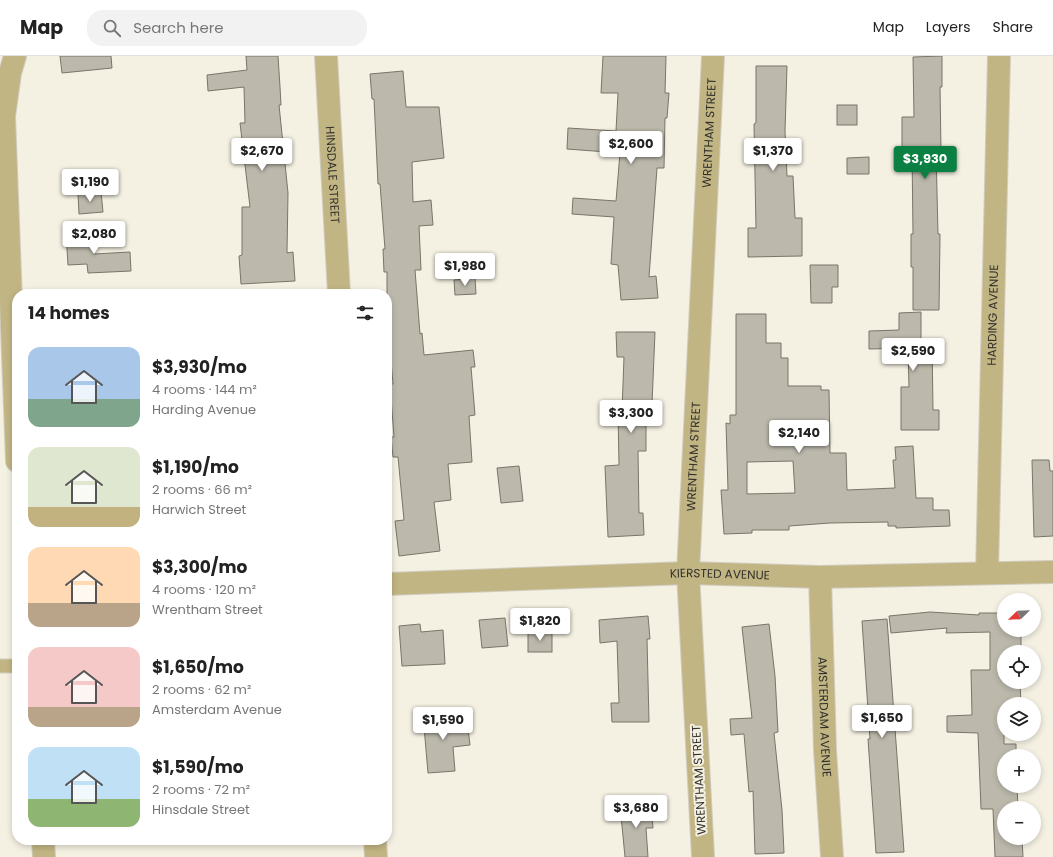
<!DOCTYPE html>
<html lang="en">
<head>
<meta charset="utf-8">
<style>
  body { margin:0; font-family:Poppins,sans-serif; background:#f2f2f2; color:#222; height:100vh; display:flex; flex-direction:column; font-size:15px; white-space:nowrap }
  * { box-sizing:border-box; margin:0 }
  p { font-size:13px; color:#767676 }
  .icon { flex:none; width:22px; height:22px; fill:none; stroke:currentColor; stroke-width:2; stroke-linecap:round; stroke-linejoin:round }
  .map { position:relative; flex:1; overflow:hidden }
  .side { position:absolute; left:12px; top:233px; width:380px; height:556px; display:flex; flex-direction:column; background:#fff; border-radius:16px; box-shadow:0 2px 6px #0003 }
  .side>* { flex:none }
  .needle { width:26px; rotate:247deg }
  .fabs { position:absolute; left:997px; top:537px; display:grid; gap:8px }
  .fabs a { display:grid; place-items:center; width:44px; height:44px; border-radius:50%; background:#fff; box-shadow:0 2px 6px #0003; font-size:20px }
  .price { position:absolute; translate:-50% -34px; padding:0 9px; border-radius:4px; background:#fff; color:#222; font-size:13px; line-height:26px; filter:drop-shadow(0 1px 2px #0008) }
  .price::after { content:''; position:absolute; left:50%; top:24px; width:12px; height:9px; margin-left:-6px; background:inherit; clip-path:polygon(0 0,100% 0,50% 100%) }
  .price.selected { background:#0b8043; color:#fff }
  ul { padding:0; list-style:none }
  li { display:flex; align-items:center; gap:12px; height:100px; padding:0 16px }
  li span { display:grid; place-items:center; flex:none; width:112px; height:80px; border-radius:12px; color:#555 }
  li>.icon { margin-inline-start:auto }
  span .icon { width:48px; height:48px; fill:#fffc; stroke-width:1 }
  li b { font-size:17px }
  h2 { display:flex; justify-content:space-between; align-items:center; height:48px; padding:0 16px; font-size:17px }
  header { display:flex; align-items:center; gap:24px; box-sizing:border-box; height:56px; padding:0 20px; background:#fff; border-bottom:1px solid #e0e0e0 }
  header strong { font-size:19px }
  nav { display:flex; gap:22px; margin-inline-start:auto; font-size:14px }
  .search { width:280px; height:36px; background:#f2f2f2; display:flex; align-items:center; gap:10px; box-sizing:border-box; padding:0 14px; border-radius:16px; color:#767676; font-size:15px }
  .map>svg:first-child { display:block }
  .building { fill:#bcb9ac; stroke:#787569; fill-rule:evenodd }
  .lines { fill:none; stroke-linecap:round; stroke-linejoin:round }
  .service-casing { stroke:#d1cdc1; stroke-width:15 }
  .minor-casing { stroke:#d1cdc1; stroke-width:24 }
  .service { stroke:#c2b584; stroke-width:13 }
  .minor { stroke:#c2b584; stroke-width:22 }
  .labels { text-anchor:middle; stroke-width:4; stroke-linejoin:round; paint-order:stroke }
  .street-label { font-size:12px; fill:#31302a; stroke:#f4f0e2 }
</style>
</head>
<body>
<header>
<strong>Map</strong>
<div class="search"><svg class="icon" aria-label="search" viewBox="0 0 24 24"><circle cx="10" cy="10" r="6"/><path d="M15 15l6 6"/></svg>Search here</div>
<nav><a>Map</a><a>Layers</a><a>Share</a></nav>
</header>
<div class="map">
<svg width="1053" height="801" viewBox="0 0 1053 801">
  <rect width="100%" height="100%" fill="#f4f0e2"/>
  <g class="building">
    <path d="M 60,0 L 111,0 L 112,12 L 62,17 Z"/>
    <path d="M 246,0 L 278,0 L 280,31 L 281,49 L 279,49 L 288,137 L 287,197 L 293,196 L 295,225 L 241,228 L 239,200 L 242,199 L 242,151 L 250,151 L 240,67 L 245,67 L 244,31 L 208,35 L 207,19 L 247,14 Z"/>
    <path d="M 603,0 L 666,0 L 665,37 L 669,37 L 667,62 L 665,62 L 664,112 L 657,112 L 649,221 L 656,220 L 658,242 L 621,244 L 618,209 L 611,208 L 614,161 L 572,158 L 573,142 L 616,145 L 620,97 L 567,93 L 568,72 L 616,75 L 618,37 L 601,37 Z"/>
    <path d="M 942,0 L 942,31 L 940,31 L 941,94 L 936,94 L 938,178 L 940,178 L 939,254 L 913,254 L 913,211 L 911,211 L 911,178 L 913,178 L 912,94 L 902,94 L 902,61 L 914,61 L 913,1 Z"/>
    <path d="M 756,10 L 787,10 L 785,75 L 787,120 L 793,120 L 795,162 L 802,162 L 802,200 L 748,201 L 748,172 L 756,172 L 754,68 L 756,67 Z"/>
    <path d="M 403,15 L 406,51 L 439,51 L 444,102 L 412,106 L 413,146 L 431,144 L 433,169 L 419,170 L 421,214 L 415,214 L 420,278 L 422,277 L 424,299 L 473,294 L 475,311 L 471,311 L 475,359 L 469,360 L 472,406 L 448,408 L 451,444 L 434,446 L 440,495 L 399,500 L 395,465 L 404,464 L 398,401 L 393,401 L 391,381 L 394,381 L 390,328 L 393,328 L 387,259 L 387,216 L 384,216 L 383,193 L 385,193 L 380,128 L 378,128 L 374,43 L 372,43 L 370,18 Z"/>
    <rect x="837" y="49" width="20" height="20"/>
    <path d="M 869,101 L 869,118 L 847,118 L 847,102 Z"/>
    <path d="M 101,136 L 103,156 L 79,158 L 78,138 Z"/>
    <path d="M 92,175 L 94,198 L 130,196 L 131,215 L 88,217 L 87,208 L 68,209 L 66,177 Z"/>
    <path d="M 810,209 L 838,209 L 838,231 L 832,231 L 832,247 L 811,247 Z"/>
    <path d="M 475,222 L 476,238 L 455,239 L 454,224 Z"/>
    <path d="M 921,256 L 921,285 L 932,285 L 933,354 L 939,354 L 939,374 L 901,374 L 901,331 L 909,331 L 908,292 L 869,293 L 869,275 L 899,274 L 899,257 Z"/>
    <path d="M 736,258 L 766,258 L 766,287 L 781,287 L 781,302 L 788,302 L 788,330 L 821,330 L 821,334 L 829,334 L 830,397 L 846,397 L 847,434 L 895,432 L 893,404 L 896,404 L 895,391 L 913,390 L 916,442 L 933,442 L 933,454 L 949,454 L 950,470 L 896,472 L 896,470 L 888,470 L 888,466 L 830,467 L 789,470 L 789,474 L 752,474 L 752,477 L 724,478 L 721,434 L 728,434 L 726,367 L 730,368 L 730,359 L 736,359 ZM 793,405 L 795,437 L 747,438 L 747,406 Z"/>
    <path d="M 616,276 L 655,276 L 652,348 L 646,348 L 646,395 L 638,395 L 639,457 L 643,457 L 644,479 L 608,481 L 605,410 L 619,409 L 618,355 L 622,355 L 624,301 L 617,301 Z"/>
    <path d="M 1032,404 L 1049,404 L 1050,415 L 1053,415 L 1053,480 L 1034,481 Z"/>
    <path d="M 519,410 L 523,445 L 501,447 L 497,412 Z"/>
    <path d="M 930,556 L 979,559 L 979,557 L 1004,557 L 1004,574 L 1021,574 L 1021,596 L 1004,596 L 1004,626 L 1020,626 L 1021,648 L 1004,648 L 1004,688 L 1016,688 L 1016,700 L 1004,700 L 1004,730 L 1017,730 L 1018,752 L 1004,752 L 1004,782 L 1022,782 L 1023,801 L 995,801 L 993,753 L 981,753 L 978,677 L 947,676 L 947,660 L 972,659 L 971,614 L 990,614 L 990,576 L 946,577 L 947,572 L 891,577 L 889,560 Z"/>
    <path d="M 648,560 L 650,583 L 647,583 L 649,666 L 612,666 L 611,647 L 619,647 L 617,585 L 600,587 L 599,564 Z"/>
    <path d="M 505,562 L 508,590 L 482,592 L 479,564 Z"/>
    <path d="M 887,563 L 904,796 L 876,797 L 868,683 L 870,683 L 862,565 Z"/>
    <path d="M 420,568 L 421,576 L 443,574 L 445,608 L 402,610 L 399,570 Z"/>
    <path d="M 769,568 L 775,620 L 778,676 L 774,677 L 782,754 L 784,797 L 755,798 L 753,735 L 749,736 L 744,678 L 731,679 L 730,663 L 752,662 L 742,571 Z"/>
    <rect x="528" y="576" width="24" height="20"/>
    <path d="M 450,657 L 451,667 L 467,665 L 470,689 L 453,691 L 455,715 L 428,717 L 423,659 Z"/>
    <path d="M 651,747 L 653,772 L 646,772 L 648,801 L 625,801 L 620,749 Z"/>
  </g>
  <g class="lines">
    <defs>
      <path id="service" d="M 0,610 L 17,610"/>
      <g id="minor">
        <path d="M 15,0 L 10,17 L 4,60 L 17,405"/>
        <path id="s1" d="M 326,0 L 339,238"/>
        <path id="s2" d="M 987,517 L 999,0"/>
        <path id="s3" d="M 820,521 L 825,694 L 832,801"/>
        <path id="s4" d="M 387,528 L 688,517 L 820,521 L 1053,516"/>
        <path d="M 43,784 L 44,801"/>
        <path d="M 375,784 L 376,801"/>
        <path id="s5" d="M 703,801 L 688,517 L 713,0"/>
      </g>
    </defs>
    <use href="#service" class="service-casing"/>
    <use href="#minor" class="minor-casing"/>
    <use href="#service" class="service"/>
    <use href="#minor" class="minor"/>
  </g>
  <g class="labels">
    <g class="street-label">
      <text dy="4" stroke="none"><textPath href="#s5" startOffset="725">WRENTHAM STREET</textPath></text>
      <text dy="4" stroke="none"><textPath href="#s1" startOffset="119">HINSDALE STREET</textPath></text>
      <text dy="4" stroke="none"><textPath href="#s2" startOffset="258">HARDING AVENUE</textPath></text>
      <text dy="4" stroke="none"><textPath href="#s5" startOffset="401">WRENTHAM STREET</textPath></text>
      <text dy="4" stroke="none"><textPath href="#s4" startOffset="333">KIERSTED AVENUE</textPath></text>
      <text dy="4" stroke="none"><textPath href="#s3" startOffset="140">AMSTERDAM AVENUE</textPath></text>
      <text transform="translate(699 724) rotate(-93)" y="4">WRENTHAM STREET</text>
    </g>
  </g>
</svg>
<div class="fabs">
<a><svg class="needle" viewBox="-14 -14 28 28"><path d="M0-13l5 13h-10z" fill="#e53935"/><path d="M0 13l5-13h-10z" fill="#767676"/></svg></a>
<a><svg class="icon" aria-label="locate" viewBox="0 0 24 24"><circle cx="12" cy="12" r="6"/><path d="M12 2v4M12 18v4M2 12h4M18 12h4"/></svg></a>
<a><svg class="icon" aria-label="layers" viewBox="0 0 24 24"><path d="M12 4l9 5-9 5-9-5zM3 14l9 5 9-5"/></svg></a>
<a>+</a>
<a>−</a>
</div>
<b class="price" style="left:631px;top:109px">$2,600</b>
<b class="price" style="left:262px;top:116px">$2,670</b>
<b class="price" style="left:773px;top:116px">$1,370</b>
<b class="price selected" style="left:925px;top:124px">$3,930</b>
<b class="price" style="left:90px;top:147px">$1,190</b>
<b class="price" style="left:94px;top:199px">$2,080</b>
<b class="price" style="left:465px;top:231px">$1,980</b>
<b class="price" style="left:913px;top:316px">$2,590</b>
<b class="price" style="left:631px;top:378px">$3,300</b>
<b class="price" style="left:799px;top:398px">$2,140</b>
<b class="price" style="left:540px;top:586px">$1,820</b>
<b class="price" style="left:882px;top:683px">$1,650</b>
<b class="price" style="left:443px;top:685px">$1,590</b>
<b class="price" style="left:636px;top:773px">$3,680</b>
<section class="side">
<h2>14 homes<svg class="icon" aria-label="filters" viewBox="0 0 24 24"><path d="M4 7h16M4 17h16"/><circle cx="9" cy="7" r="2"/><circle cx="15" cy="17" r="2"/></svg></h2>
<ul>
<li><span style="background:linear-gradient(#a9c7e8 65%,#7fa58c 0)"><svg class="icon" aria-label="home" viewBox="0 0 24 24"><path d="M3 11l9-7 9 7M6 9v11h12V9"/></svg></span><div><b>$3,930/mo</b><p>4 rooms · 144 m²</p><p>Harding Avenue</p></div></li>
<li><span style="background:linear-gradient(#dfe7d0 75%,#c2b280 0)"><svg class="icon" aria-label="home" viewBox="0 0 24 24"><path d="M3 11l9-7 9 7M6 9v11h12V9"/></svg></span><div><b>$1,190/mo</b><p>2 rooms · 66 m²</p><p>Harwich Street</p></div></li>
<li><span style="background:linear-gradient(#ffd9b3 70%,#b9a48a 0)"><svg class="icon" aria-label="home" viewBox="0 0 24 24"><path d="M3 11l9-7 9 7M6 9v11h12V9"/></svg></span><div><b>$3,300/mo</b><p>4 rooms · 120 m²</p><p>Wrentham Street</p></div></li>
<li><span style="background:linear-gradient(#f6c9c9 75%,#b9a48a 0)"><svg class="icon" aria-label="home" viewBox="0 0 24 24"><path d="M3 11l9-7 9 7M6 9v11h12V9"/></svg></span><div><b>$1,650/mo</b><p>2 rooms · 62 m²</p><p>Amsterdam Avenue</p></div></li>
<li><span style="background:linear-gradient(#bfe0f5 65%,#8fb573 0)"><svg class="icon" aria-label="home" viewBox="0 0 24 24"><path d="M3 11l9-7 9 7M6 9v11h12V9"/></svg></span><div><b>$1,590/mo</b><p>2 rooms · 72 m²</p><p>Hinsdale Street</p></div></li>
</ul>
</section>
</div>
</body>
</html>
